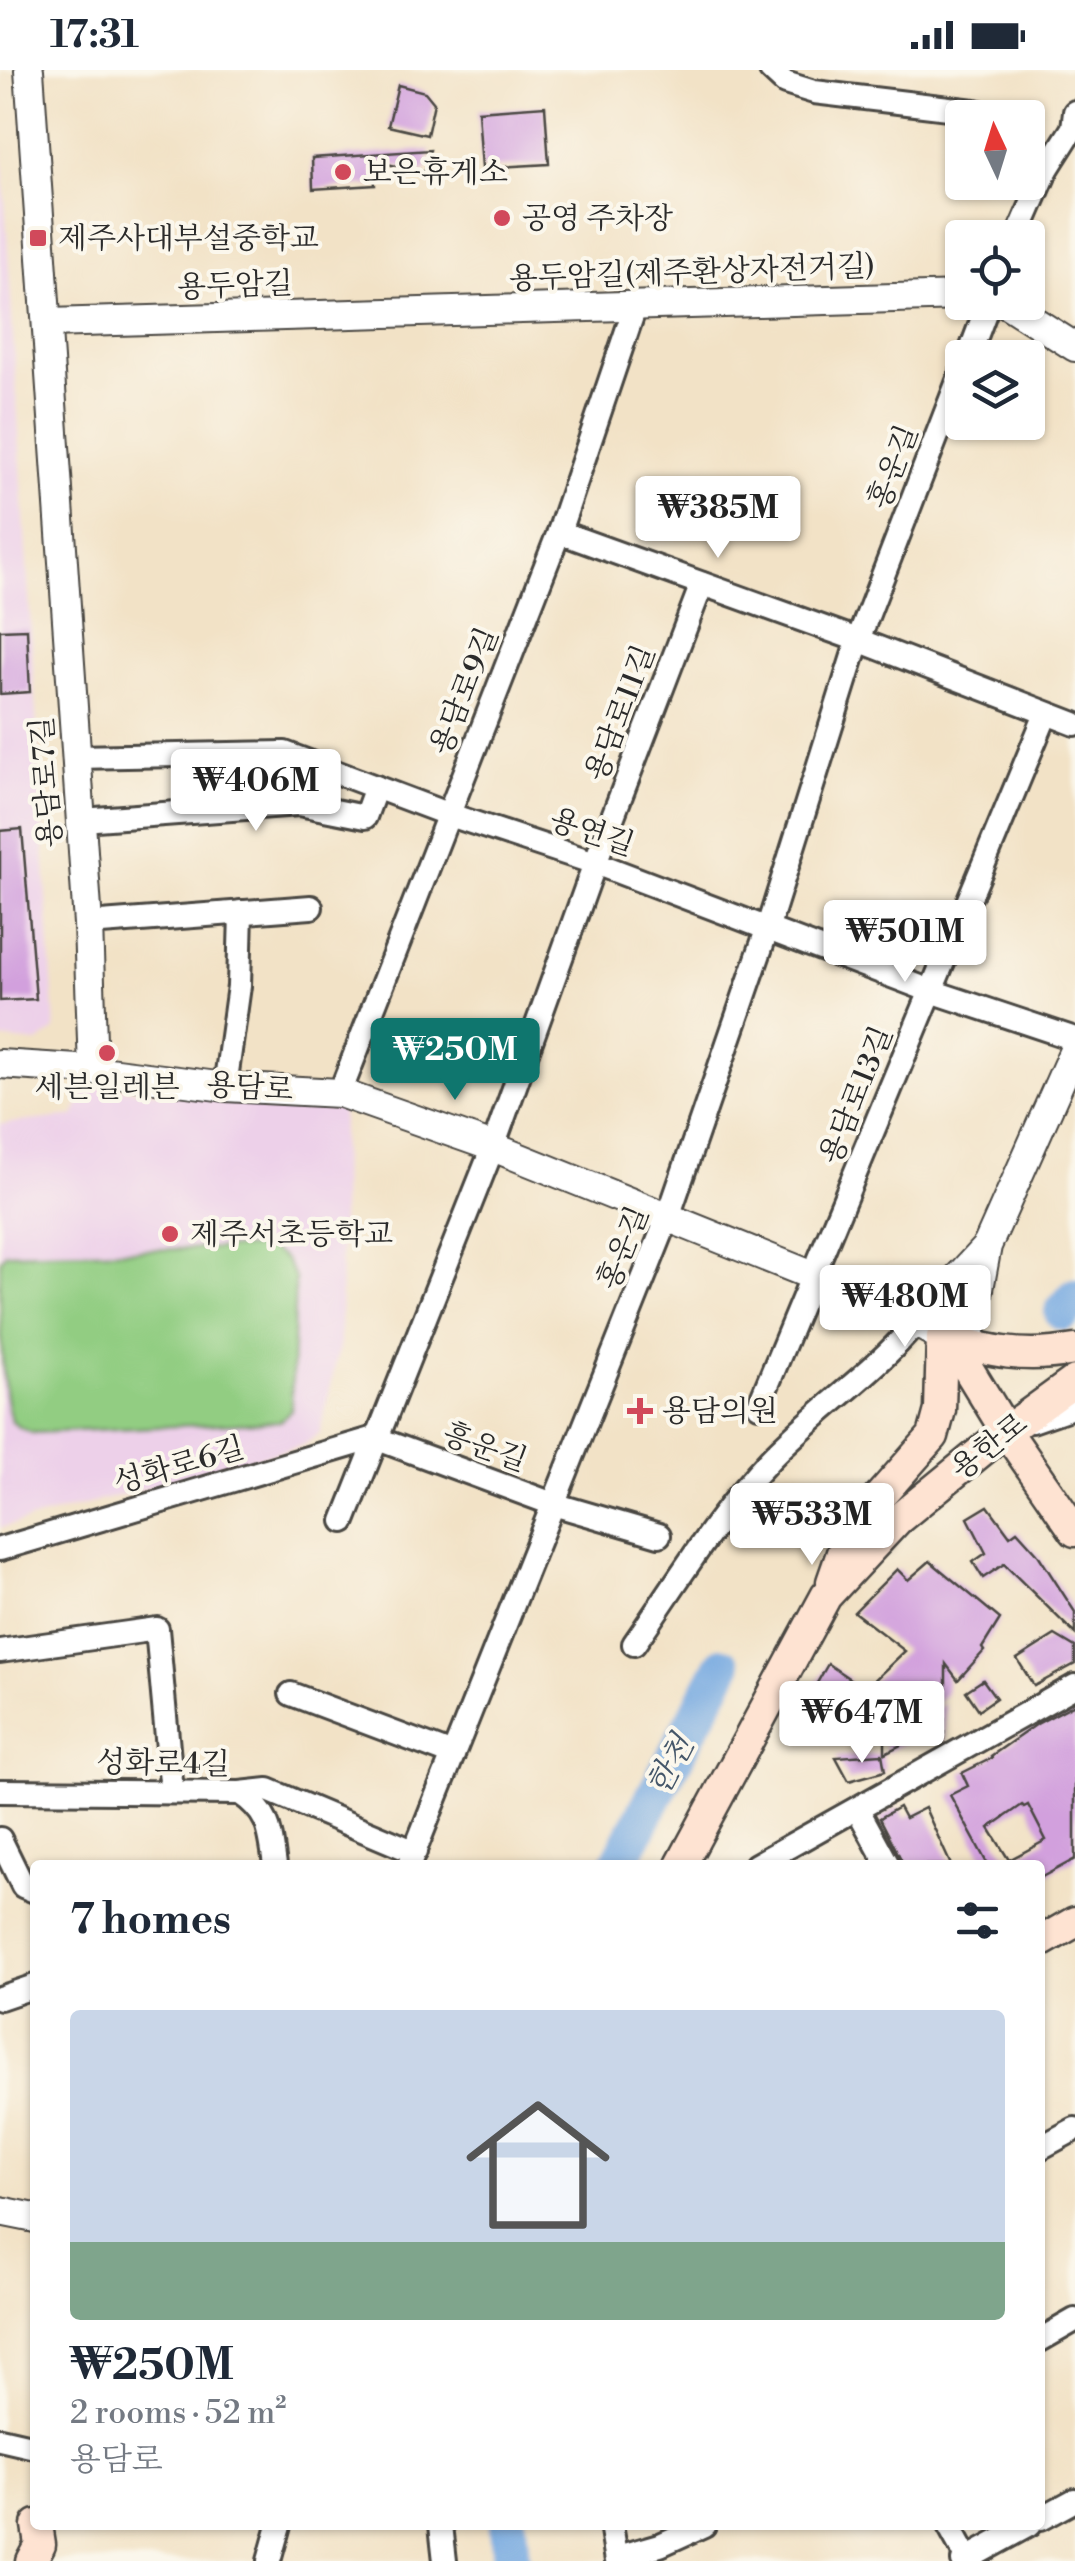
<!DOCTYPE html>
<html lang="en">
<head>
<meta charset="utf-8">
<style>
  body { margin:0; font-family:"Libre Bodoni","Noto Serif KR",serif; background:#f2f2f3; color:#1f2937; height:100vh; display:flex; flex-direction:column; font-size:38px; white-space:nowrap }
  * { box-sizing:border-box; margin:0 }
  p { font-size:32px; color:#747a83 }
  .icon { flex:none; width:55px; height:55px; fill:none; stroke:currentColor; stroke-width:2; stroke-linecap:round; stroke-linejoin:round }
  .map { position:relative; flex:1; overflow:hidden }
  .side { position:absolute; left:30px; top:1790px; width:1015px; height:670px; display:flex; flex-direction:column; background:#fff; border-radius:10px; box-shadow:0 2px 8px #0004 }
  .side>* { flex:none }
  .needle { width:65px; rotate:356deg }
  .controls { position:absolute; left:945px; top:30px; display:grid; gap:20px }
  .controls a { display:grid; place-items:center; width:100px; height:100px; border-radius:10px; background:#fff; box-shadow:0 2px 8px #0004; font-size:50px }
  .price { position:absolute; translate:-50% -85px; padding:0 22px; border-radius:10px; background:#fff; color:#222; font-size:32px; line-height:65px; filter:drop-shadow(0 2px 5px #0008) }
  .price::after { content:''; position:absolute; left:50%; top:60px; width:30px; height:22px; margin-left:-15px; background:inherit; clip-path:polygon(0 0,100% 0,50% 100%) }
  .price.active { background:#0f766e; color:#fff }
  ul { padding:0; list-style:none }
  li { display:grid; align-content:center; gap:20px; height:530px; padding:0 40px }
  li+li { border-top:2px solid #e0e1e3 }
  li span { display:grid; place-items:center; height:310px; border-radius:10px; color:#555 }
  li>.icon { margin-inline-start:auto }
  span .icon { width:180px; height:180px; fill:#fffc; stroke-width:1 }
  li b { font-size:42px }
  h2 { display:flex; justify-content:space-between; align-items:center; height:120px; padding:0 40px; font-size:42px }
  .status { display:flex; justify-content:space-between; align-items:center; height:70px; padding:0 50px; background:#fff; direction:ltr }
  .status svg { height:28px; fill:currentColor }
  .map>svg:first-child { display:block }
  .built { fill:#edd0e9 }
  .green { fill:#92cd82; stroke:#5e7c56; stroke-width:2.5 }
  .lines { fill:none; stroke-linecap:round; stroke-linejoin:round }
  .river { stroke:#74a8e0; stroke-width:38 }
  .building { fill:#d2a0dd; fill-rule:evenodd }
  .minor-casing { stroke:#494642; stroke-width:28 }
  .tertiary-casing { stroke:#494642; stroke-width:32 }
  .secondary-casing { stroke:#494642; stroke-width:35 }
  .minor { stroke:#fff; stroke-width:22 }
  .tertiary { stroke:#fff; stroke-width:28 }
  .secondary { stroke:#fee3d2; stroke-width:30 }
  .poi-dot { fill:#d1495b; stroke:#fbf7ec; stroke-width:4 }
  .labels { text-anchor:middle; stroke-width:8; stroke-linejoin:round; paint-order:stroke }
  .poi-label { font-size:30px; fill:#2b2b2b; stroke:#fbf7ec; text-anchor:start }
  .street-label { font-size:30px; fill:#2b2b2b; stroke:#fbf7ec }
  .water-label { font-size:32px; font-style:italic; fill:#45576a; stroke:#fbf7ec }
</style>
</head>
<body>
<div class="status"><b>17:31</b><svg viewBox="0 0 49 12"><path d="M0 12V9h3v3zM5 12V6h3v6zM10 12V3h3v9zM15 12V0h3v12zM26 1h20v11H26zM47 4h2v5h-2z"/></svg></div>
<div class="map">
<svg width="1075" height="2491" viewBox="0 0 1075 2491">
  <rect width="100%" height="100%" fill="#fbf7ec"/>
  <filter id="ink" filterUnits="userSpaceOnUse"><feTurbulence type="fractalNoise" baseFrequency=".01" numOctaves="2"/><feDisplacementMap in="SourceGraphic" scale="20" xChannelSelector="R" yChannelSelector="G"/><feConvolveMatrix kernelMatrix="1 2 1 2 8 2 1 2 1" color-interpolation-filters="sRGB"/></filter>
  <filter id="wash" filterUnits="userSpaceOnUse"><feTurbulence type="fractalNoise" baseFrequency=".0048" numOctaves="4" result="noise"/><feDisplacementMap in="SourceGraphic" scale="40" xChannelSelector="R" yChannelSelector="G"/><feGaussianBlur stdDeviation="2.25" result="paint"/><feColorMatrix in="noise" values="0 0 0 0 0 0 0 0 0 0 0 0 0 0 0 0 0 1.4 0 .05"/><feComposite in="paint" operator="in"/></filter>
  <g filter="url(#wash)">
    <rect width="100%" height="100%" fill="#f2e2c6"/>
    <g class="built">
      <path d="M 0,49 L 55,960 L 38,973 L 0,969 Z"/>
      <path d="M 87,1016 L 342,1037 L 340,1273 L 320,1363 L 304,1375 L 0,1458 L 0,1054 L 74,1046 Z"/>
    </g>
    <path class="green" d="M 268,1177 L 284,1188 L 295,1208 L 291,1340 L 280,1351 L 32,1363 C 24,1359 17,1358 12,1351 C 0,1327 0,1223 0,1190 L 6,1183 Z"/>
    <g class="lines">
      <g class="river">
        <path d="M 1063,1242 L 1075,1228"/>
        <path d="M 618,1795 L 723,1596"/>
        <path d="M 508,2455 L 511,2491"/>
      </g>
    </g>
    <g id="blocks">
      <g class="building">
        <path d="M 398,15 L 425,22 L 434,33 L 427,65 L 388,56 Z"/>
        <path d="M 545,36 L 549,94 L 482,98 L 478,41 Z"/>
        <path d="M 430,80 L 425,102 L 373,91 L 375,115 L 313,119 L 312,88 Z"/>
        <path d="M 27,559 L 30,622 L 0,624 L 0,560 Z"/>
        <path d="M 22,759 L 36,929 L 0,931 L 0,761 Z"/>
        <path d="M 988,1436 L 1010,1466 L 1017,1461 L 1037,1483 L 1075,1542 L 1075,1564 L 1004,1494 L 983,1508 L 973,1492 L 986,1483 L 968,1448 Z"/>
        <path d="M 930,1491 L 1000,1549 L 982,1578 L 984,1581 L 958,1610 L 946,1594 L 946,1623 L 928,1642 L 945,1634 L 944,1671 L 922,1672 L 919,1666 L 885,1683 L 885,1637 L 867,1617 L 905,1581 L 854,1542 L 897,1499 L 908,1510 Z"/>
        <path d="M 1055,1565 L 1075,1577 L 1075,1594 L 1034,1616 L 1017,1589 Z"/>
        <path d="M 828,1594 L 850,1609 L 833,1636 L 824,1670 L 805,1666 L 819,1623 L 813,1620 Z"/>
        <path d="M 983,1610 L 996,1628 L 979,1640 L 966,1621 Z"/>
        <path d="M 1075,1634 L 1075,1789 L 1040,1808 L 1040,1795 L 988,1795 L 950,1725 L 968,1716 L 962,1703 L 992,1688 L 991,1686 L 1037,1654 ZM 1022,1735 L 1024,1737 L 1028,1735 L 1046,1770 L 1009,1790 L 989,1758 Z"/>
        <path d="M 882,1684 L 885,1701 L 849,1711 L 836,1687 Z"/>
        <path d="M 899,1737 L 905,1748 L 925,1738 L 951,1795 L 904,1795 L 880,1748 Z"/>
      </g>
    </g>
  </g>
  <g filter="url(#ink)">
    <use href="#blocks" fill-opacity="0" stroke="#494642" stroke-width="2.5"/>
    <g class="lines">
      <defs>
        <g id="minor">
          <path d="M 771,0 L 785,13 L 814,22 L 974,41 L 1004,48"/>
          <path d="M 1028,71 L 1047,99"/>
          <path d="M 1017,168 L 1047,99 L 1073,58 L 1075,42"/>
          <path d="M 968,288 L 989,232"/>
          <path d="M 559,462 L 858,570 L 1075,654"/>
          <path d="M 76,687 L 285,683 L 447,744 L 595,793 L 931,921 L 1075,969"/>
          <path d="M 82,750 L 299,734 L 365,747 L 376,717"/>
          <path d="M 88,854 L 311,837"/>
          <path d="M 225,1017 L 239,916 L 241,842"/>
          <path d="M 340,1023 L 559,462 L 635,237"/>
          <path d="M 759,1335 L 1046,644"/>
          <path d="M 1032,1351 L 1075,1336"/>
          <path d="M 375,1368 L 553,1434 L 659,1465"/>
          <path d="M 344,1451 L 493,1077 L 595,793 L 702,514"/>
          <path d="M 0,1479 L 375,1368"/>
          <path d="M 634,1574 C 678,1511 717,1445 770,1389 C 816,1341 873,1304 916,1253"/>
          <path d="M 0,1581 L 157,1559 L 172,1722"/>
          <path d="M 291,1624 L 453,1685"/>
          <path d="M 0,1721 L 240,1723 C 270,1743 270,1761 275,1795"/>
          <path d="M 240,1723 L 268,1720 L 415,1782"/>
          <path d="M 858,1740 L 888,1795"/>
          <path d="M 0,1769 L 23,1816 L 35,1821"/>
          <path d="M 409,1795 L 668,1147 L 767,860 L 858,570 L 962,301"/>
          <path d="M 756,1795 L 1075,1616"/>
          <path d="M 0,1928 L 35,1916"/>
          <path d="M 1040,2078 L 1075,2059"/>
          <path d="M 1040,2270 L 1075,2250"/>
          <path d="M 0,2369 L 35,2377"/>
          <path d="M 1040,2449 L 1075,2430"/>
          <path d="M 441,2455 L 445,2491"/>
          <path d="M 611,2455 L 617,2491"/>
          <path d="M 948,2455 L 968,2491"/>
          <path d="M 618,2487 L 660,2475 L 704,2455"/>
          <path d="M 269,2491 L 279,2455"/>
          <path d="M 963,2491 L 1029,2455"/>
        </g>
        <g id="tertiary">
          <path d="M 29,0 L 88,854 L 93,1000"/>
          <path d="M 1004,232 L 1075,277"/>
          <path d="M 49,253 L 962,226"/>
          <path d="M 0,994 L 93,1000 L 225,1017 L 340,1023 L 493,1077 L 873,1230 L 942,1267 L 954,1281"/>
          <path d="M 916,1253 L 986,1177"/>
          <path d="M 965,1294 L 987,1176 L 1075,978"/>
          <path d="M 0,2141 L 35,2148"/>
        </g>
        <g id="secondary">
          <path d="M 965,1294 L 1006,1361 L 1075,1461"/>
          <path d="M 832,1512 L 850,1460 L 933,1366 L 940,1340 L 942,1267 C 991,1282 1024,1289 1075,1280"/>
          <path d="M 681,1795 L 826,1526 L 897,1450 L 1006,1361 L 1075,1311"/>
          <path d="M 1040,1872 L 1075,1852"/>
          <path d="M 31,2491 L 40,2474 L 37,2455"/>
        </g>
      </defs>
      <use href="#minor" class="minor-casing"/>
      <use href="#tertiary" class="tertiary-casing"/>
      <use href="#secondary" class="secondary-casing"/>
      <use href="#minor" class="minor"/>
      <use href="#tertiary" class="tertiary"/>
      <use href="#secondary" class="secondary"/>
    </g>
  </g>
  <g class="poi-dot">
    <circle cx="343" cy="102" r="10"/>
    <circle cx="502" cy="148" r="10"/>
    <rect x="28" y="158" width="20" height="20" rx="5"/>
    <circle cx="107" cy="983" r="10"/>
    <circle cx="170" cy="1164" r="10"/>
    <path d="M635 1326h10v10h10v10h-10v10h-10v-10h-10v-10h10z"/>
  </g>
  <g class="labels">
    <g class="poi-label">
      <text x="363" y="112">보은휴게소</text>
      <text x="522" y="158">공영 주차장</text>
      <text x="58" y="178">제주사대부설중학교</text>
      <text x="107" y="1027" text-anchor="middle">세븐일레븐</text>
      <text x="190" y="1174">제주서초등학교</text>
      <text x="662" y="1351">용담의원</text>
    </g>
    <g class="street-label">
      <text transform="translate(692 202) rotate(-2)" y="10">용두암길(제주환상자전거길)</text>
      <text transform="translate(235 215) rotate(-2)" y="10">용두암길</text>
      <text transform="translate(893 397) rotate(-69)" y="10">홍운길</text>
      <text transform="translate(464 621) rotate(-68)" y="10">용담로9길</text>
      <text transform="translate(620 643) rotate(-69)" y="10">용담로11길</text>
      <text transform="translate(46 712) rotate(-94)" y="10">용담로7길</text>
      <text transform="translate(592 762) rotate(19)" y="10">용연길</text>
      <text transform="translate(250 1017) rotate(4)" y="10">용담로</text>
      <text transform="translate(856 1025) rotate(-68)" y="10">용담로13길</text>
      <text transform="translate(623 1178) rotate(-68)" y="10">홍운길</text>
      <text transform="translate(989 1376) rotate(-38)" y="10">용한로</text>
      <text transform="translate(485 1377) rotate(20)" y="10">흥운길</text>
      <text transform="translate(179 1395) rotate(-16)" y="10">성화로6길</text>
      <text transform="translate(163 1693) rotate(1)" y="10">성화로4길</text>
    </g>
    <g class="water-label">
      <text transform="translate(670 1695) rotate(-62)" y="11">한천</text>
    </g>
  </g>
</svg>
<div class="controls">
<a><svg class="needle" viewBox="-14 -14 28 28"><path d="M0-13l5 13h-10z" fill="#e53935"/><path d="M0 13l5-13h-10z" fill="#747a83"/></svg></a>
<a><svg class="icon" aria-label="locate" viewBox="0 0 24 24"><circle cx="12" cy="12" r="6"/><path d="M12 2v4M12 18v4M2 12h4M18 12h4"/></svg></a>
<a><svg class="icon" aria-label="layers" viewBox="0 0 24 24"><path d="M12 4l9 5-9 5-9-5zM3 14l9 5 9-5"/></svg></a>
</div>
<b class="price" style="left:718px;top:491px">₩385M</b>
<b class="price" style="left:256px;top:764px">₩406M</b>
<b class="price" style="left:905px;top:915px">₩501M</b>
<b class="price active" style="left:455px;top:1033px">₩250M</b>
<b class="price" style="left:905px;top:1280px">₩480M</b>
<b class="price" style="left:812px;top:1498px">₩533M</b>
<b class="price" style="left:862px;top:1696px">₩647M</b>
<section class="side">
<h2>7 homes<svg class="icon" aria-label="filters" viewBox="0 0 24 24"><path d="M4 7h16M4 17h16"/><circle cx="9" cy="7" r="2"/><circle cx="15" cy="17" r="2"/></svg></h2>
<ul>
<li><span style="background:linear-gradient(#c9d6e8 75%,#7fa58c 0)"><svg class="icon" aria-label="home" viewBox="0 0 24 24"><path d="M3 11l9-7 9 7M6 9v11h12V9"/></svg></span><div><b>₩250M</b><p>2 rooms · 52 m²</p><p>용담로</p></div></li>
</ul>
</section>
</div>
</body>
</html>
